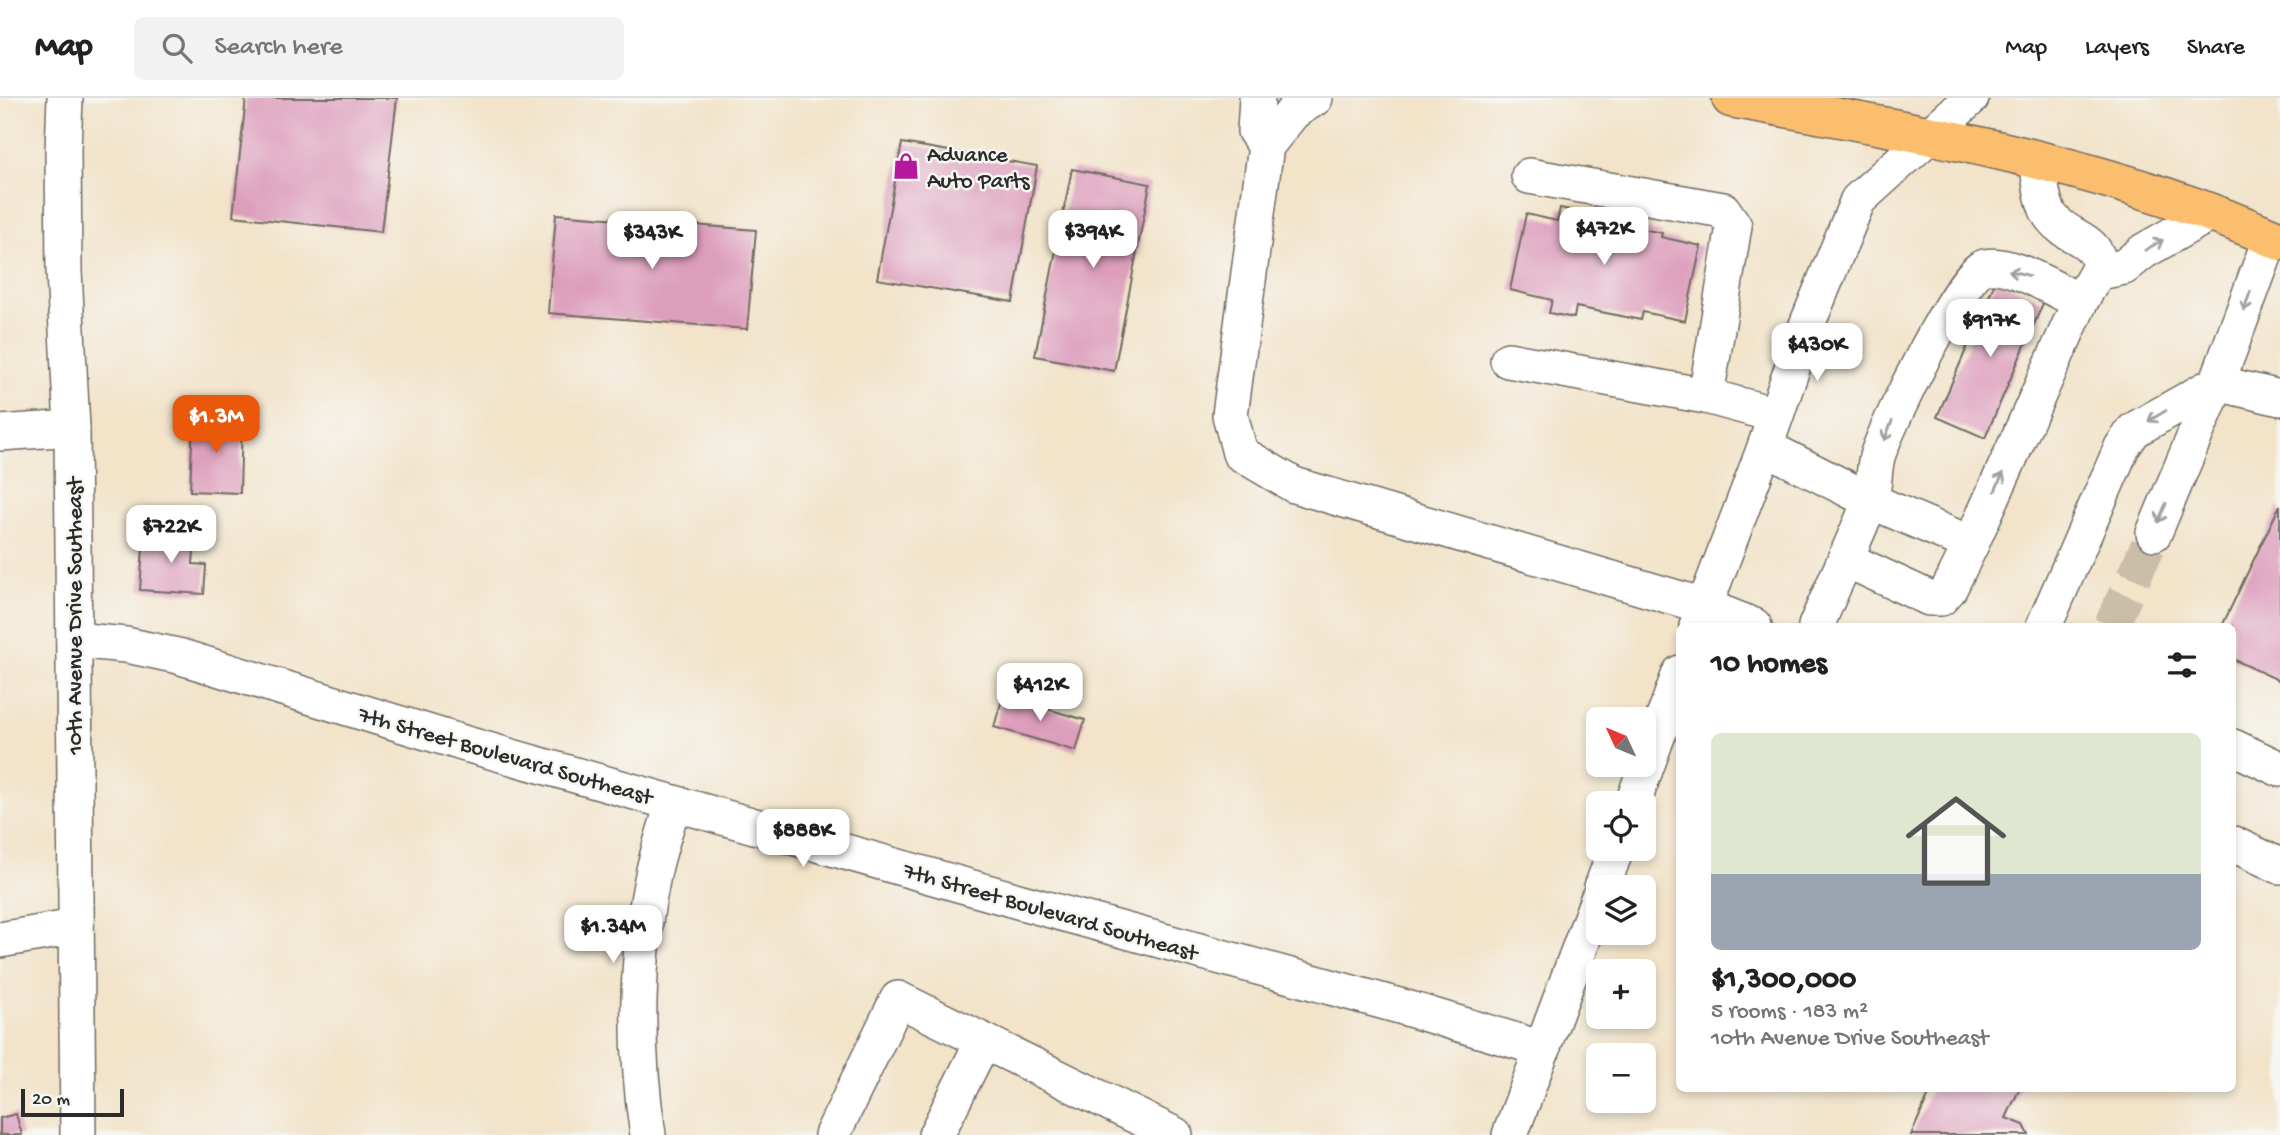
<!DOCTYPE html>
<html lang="en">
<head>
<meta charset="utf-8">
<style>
  body { margin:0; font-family:"Gochi Hand",sans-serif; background:#f2f2f2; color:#222; height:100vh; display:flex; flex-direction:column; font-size:26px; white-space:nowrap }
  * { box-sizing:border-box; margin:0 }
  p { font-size:23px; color:#767676 }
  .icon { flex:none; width:38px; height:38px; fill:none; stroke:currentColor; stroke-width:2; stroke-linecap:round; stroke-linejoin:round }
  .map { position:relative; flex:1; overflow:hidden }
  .side { position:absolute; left:1676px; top:525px; width:560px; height:469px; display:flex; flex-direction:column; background:#fff; border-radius:10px; box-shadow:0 4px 10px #0003 }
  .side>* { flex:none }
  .needle { width:46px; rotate:314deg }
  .fabs { position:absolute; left:1586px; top:609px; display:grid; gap:14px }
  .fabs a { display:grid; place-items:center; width:70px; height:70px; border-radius:10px; background:#fff; box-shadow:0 4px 10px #0003; font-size:35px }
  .scale { position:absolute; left:21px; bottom:18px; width:103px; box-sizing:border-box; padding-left:7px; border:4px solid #2b2b2b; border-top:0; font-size:19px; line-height:24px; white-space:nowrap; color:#2b2b2b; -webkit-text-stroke:5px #f6f6f2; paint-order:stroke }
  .price { position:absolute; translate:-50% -60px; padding:0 16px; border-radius:14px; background:#fff; color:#222; font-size:23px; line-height:46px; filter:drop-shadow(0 2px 4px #0008) }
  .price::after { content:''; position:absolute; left:50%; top:42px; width:21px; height:16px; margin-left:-10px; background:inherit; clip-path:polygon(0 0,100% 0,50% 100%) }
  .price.selected { background:#ea580c; color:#fff }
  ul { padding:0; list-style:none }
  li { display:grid; align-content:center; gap:14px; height:371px; padding:0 35px }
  li span { display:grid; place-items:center; height:217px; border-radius:10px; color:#555 }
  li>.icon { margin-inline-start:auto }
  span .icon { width:126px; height:126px; fill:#fffc; stroke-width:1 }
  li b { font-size:30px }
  h2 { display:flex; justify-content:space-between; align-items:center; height:84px; padding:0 35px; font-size:30px }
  header { display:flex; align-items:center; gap:42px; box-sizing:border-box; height:98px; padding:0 35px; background:#fff; border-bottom:2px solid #e0e0e0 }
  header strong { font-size:33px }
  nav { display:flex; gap:38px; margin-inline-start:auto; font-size:24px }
  .search { width:490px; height:63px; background:#f2f2f2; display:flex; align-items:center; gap:18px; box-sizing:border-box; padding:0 24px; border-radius:10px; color:#767676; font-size:26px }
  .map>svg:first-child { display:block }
  .building { fill:#dd9ebc }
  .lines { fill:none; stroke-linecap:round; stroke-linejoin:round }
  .minor-tunnel { stroke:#cabea9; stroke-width:35; stroke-dasharray:35 18; stroke-linecap:butt }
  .minor-casing { stroke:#716b62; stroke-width:38 }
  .major-casing { stroke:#716b62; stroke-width:41 }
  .minor { stroke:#fff; stroke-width:35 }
  .major { stroke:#fbbe6e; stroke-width:38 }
  .oneway { stroke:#a0a0a0 }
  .labels { text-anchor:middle; stroke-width:5; stroke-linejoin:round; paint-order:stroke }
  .poi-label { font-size:23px; fill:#2b2b2b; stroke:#f6f6f2; text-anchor:start }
  .street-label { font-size:23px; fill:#2b2b2b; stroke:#f6f6f2 }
</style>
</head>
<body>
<header>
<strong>Map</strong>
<div class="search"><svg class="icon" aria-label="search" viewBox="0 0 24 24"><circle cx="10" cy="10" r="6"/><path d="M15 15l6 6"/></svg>Search here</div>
<nav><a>Map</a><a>Layers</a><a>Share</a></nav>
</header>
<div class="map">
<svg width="2280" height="1037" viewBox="0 0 2280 1037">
  <rect width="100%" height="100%" fill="#f6f6f2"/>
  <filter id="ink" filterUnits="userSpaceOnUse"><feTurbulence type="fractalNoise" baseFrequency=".0143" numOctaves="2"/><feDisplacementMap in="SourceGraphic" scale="14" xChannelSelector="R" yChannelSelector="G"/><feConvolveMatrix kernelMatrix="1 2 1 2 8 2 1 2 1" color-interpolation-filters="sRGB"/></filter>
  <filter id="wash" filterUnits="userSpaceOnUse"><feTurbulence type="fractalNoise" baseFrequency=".00686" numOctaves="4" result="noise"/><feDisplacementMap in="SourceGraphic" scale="28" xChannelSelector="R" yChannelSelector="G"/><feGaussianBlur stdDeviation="1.57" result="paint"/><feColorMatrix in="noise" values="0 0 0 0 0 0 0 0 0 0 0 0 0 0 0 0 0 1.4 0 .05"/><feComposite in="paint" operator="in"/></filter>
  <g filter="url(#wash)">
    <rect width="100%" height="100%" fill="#f2e3c9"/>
    <g id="blocks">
      <g class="building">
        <path d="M 246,0 L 397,0 L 381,134 L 233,118 Z"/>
        <path d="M 902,45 L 1037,68 L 1013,204 L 877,181 Z"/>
        <path d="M 1072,71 L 1150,86 L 1114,273 L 1035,258 Z"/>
        <path d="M 1560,110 L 1599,118 L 1599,122 L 1662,135 L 1661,139 L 1701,148 L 1685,223 L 1643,214 L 1641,222 L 1576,209 L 1574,220 L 1549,215 L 1552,202 L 1510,192 L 1526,116 L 1557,123 Z"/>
        <path d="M 556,116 L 756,132 L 747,231 L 548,215 Z"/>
        <path d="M 1996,182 L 2044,203 L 1985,340 L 1937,319 Z"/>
        <path d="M 193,319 L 242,321 L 240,395 L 190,393 Z"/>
        <path d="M 2280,407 L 2280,583 L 2233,561 L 2233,528 L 2222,528 Z"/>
        <path d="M 144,435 L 195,439 L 193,466 L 206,467 L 204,496 L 140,492 Z"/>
        <path d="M 1003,598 L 1085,622 L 1076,653 L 994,629 Z"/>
        <path d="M 1932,990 L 2020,990 L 2006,1020 L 2024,1027 L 2029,1037 L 1911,1037 Z"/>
        <path d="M 16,1016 L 22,1037 L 0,1037 L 0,1020 Z"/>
      </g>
    </g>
  </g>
  <g filter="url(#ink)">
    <use href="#blocks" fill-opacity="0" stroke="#716b62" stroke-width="2"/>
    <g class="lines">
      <path class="minor-tunnel" d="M 2111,528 L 2154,435"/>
      <defs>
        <g id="minor">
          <path d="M 65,0 L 63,52 L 64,173 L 72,330 L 78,1037"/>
          <path d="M 1257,0 L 1255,33 L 1266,48"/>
          <path d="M 1315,0 L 1293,14 L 1266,48 L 1230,317 L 1240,355 L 1294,387 L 1704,508 L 1754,528"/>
          <path d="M 1529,78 L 1723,112 L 1734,128 L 1706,298"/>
          <path d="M 2099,174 L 2124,169 L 2144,153 L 2209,116"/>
          <path d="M 1508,262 L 1706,298 L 1776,317"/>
          <path d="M 0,335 L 72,330"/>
          <path d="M 1765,349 L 1871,403 L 1971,446"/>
          <path d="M 2154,435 L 2217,285 L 2271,139"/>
          <path d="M 1845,461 L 1929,500 L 1941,500 L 1949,491 L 1971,446 L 2080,204 L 2100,169 C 2096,138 2069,142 2052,120 C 2041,106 2040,79 2037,62"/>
          <path d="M 1697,528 L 1765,349 L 1807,227 L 1858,102 L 1971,0"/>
          <path d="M 1816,528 C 1833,488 1852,448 1869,406 C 1875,392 1873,374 1877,359 C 1885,331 1959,179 1982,170 C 2005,160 2058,193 2080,204"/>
          <path d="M 2044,528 L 2122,349 L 2134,332 L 2217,285 L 2280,300"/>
          <path d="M 74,542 L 126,547 L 178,558 L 466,646 L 1025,805 L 1403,909 L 1543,951"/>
          <path d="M 2233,649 L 2280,671"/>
          <path d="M 1633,705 L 1680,575"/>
          <path d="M 2233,746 L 2280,768"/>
          <path d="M 1602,789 L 1616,751"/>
          <path d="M 0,842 L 75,829"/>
          <path d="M 648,1037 C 635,952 635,861 653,777 C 658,752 667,728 673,705"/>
          <path d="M 832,1037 L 898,901 L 1175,1037"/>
          <path d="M 936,1037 L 983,943"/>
          <path d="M 1510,1037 L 1598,801"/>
        </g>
        <path id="major" d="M 1731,0 C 1916,34 2106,65 2280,143"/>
      </defs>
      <use href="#minor" class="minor-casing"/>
      <use href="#major" class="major-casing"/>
      <use href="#minor" class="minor"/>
      <use href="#major" class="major"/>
    </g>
    <defs><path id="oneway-shaft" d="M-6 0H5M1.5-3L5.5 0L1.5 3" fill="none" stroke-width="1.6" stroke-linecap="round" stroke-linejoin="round" transform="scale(1.75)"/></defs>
    <g class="oneway">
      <use href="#oneway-shaft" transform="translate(2154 147) rotate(-30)"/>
      <use href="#oneway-shaft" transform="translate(2019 175) rotate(-166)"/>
      <use href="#oneway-shaft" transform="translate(2247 203) rotate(110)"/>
      <use href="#oneway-shaft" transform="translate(2157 318) rotate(149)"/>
      <use href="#oneway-shaft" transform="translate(1888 333) rotate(113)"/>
      <use href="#oneway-shaft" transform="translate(1999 384) rotate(-66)"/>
      <use href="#oneway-shaft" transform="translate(2162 415) rotate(113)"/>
    </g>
  </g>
  <defs>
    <symbol id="shop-bare" viewBox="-9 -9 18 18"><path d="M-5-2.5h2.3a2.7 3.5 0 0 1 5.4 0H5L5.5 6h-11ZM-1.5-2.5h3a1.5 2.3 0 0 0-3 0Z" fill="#b5179e" stroke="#f6f6f2" stroke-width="2.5" paint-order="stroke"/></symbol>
  </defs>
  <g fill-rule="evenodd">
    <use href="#shop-bare" x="887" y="49" width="38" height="38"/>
  </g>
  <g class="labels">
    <g class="poi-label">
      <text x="927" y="63">Advance<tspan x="927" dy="26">Auto Parts</tspan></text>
    </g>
    <g class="street-label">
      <text transform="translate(73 518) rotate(-90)" y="8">10th Avenue Drive Southeast</text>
      <text transform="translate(506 656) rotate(16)" y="8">7th Street Boulevard Southeast</text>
      <text transform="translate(1051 812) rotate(16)" y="8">7th Street Boulevard Southeast</text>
    </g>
  </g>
</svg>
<div class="fabs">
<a><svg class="needle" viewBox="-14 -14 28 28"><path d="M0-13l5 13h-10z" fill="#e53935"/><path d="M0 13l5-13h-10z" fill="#767676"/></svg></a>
<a><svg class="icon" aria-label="locate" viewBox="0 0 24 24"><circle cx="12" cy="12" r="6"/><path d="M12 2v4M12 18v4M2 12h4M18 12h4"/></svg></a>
<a><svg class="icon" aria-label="layers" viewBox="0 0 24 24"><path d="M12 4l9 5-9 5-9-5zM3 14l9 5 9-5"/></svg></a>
<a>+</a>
<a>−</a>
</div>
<div class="scale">20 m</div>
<b class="price" style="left:1604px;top:169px">$472K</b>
<b class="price" style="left:1093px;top:172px">$394K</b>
<b class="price" style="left:652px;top:173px">$343K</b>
<b class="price" style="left:1990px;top:261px">$917K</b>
<b class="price" style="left:1817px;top:285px">$430K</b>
<b class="price selected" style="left:216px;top:357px">$1.3M</b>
<b class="price" style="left:171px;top:467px">$722K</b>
<b class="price" style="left:1040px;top:625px">$412K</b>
<b class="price" style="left:803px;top:771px">$888K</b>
<b class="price" style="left:613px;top:867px">$1.34M</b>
<section class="side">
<h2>10 homes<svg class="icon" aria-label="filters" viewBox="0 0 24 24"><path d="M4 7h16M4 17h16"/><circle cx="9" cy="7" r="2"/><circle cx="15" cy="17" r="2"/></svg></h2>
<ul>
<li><span style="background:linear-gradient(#dfe7d0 65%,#9aa5b1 0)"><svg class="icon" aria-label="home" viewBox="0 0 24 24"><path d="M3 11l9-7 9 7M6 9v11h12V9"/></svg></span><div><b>$1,300,000</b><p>5 rooms · 183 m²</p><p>10th Avenue Drive Southeast</p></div></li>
</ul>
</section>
</div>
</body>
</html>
